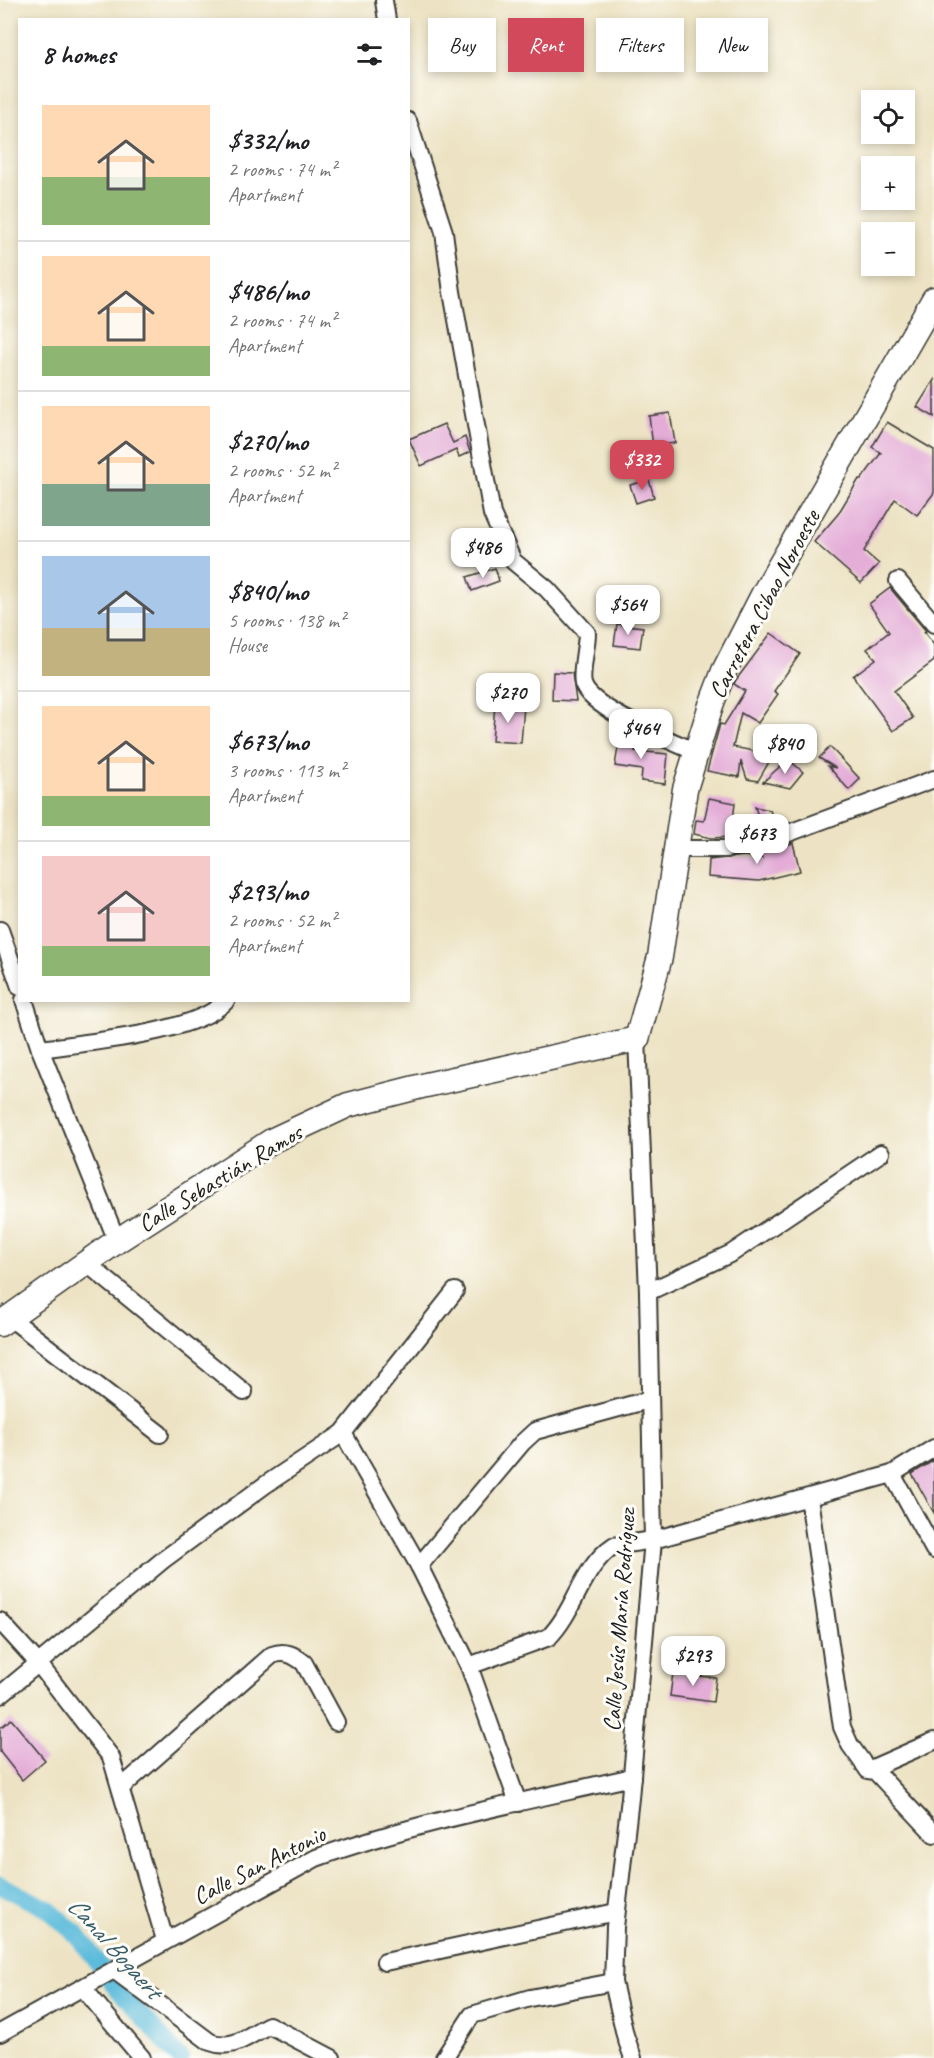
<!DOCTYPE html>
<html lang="en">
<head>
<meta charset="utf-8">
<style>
  body { margin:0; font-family:Caveat,sans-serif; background:#f6f6f6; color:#202124; height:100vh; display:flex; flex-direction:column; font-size:22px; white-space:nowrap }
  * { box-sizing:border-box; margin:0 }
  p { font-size:20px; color:#757577 }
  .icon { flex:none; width:33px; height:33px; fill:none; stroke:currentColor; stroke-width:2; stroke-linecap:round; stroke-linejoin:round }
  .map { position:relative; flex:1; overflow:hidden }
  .details { position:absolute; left:18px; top:18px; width:392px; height:984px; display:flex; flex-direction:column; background:#fff; border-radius:0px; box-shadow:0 3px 9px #0003 }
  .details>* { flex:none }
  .hud { position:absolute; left:428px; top:18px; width:416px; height:54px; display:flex; gap:12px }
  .tools { position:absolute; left:861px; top:90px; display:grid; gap:12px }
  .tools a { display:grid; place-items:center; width:54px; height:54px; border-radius:0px; background:#fff; box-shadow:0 3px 9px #0003; font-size:30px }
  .price { position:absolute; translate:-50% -51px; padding:0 14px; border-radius:12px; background:#fff; color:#222; font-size:20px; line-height:39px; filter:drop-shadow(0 2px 3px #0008) }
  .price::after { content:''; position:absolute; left:50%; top:36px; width:18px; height:14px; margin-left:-9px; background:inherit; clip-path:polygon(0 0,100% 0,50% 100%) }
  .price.current { background:#d1495b; color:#fff }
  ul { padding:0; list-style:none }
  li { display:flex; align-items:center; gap:18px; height:150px; padding:0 24px }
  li+li { border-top:2px solid #e0e0e0 }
  li span { display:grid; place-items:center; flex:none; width:168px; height:120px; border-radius:0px; color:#555 }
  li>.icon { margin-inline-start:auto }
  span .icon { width:72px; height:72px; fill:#fffc; stroke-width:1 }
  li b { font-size:26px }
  h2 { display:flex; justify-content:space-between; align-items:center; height:72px; padding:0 24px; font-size:26px }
  .pill { padding:0 21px; border-radius:0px; background:#fff; box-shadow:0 3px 9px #0003; font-size:21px; line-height:54px }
  .pill.current { background:#d1495b; color:#fff }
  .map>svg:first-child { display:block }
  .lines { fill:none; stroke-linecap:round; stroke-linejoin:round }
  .canal { stroke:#5dbcdb; stroke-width:18 }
  .building { fill:#e4add8 }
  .minor-casing { stroke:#3b3a35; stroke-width:20 }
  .secondary-casing { stroke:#3b3a35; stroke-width:27 }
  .minor { stroke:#fff; stroke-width:16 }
  .secondary { stroke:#fff; stroke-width:24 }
  .labels { text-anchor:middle; stroke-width:6; stroke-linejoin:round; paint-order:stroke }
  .street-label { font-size:24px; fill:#1c1c1c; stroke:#fdfcf7 }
  .water-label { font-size:26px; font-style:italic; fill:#365c68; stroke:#fdfcf7 }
</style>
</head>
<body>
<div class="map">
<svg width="934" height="2058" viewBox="0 0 934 2058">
  <rect width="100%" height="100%" fill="#fdfcf7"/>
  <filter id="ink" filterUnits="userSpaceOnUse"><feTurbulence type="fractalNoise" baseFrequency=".0167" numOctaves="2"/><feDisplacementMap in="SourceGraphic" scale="12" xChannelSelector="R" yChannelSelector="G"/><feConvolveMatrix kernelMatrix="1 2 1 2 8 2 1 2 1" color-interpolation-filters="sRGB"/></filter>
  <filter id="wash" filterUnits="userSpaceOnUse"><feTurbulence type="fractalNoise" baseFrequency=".008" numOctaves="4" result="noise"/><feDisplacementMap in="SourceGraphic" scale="24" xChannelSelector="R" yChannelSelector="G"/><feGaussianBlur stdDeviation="1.35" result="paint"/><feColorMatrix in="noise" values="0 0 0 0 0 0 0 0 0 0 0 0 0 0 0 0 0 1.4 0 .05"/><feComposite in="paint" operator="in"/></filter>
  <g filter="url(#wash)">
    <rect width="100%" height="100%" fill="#ede3c4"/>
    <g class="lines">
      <path class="canal" d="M 0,1885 L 48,1909 L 78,1936 L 115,1986 L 180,2058"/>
    </g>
    <g id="blocks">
      <g class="building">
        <path d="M 934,380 L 934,417 L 917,407 Z"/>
        <path d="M 670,413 L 675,443 L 653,446 L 649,416 Z"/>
        <path d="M 887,422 L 934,450 L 934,493 L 917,515 L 895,499 L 864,551 L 879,564 L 861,583 L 814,542 L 838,514 L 859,479 L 861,480 L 881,453 L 872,447 Z"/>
        <path d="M 444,424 L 453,443 L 465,437 L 470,452 L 459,457 L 456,450 L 421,466 L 409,439 Z"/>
        <path d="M 649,480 L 654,497 L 636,503 L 630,485 Z"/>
        <path d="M 495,568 L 499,581 L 472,591 L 467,577 Z"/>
        <path d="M 890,588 L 926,631 L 924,632 L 934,645 L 934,661 L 894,691 L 913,718 L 893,731 L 853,676 L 876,659 L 867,649 L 889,632 L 869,604 Z"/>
        <path d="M 617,624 L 643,627 L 640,648 L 614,645 Z"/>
        <path d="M 771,633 L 800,654 L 774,691 L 778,694 L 758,723 L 741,713 L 733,747 L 773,755 L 758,781 L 747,779 L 741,761 L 739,777 L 707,771 L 720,724 L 724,725 L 745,691 L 734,684 L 736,680 Z"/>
        <path d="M 553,672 L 572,673 L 576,701 L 552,700 Z"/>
        <path d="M 495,704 L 524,706 L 521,743 L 492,741 Z"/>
        <path d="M 621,729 L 637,737 L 635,751 L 668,754 L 665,784 L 641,781 L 642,770 L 615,766 Z"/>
        <path d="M 830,747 L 860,779 L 849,790 L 828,766 L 836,768 L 819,758 Z"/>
        <path d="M 788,759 L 803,772 L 790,788 L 763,782 Z"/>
        <path d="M 709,798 L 735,803 L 731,837 L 711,838 L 694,834 L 696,820 L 704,821 Z"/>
        <path d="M 755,807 L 770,810 L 775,827 L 763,831 Z"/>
        <path d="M 793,843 L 800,871 L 759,881 L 708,877 L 709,860 L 744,856 L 762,858 L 760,853 Z"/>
        <path d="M 934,1460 L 934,1513 L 912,1474 Z"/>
        <path d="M 673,1673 L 716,1678 L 713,1702 L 670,1696 Z"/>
        <path d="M 11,1719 L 45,1760 L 22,1780 L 0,1752 L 0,1728 Z"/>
      </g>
    </g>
  </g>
  <g filter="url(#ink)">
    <use href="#blocks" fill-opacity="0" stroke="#3b3a35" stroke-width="1.5"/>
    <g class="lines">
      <defs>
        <g id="minor">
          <path d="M 384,1 L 387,20"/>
          <path d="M 408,121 L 444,232 L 452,292 L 492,514 L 513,561 L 547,589 L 587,633 C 587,646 580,673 583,684 C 590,709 672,741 696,752"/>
          <path d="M 898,581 L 934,624"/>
          <path d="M 677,849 L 726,849 L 770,840 L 934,779"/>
          <path d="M 0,930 L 20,987"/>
          <path d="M 24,1000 L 40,1049 L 117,1241"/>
          <path d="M 40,1049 C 86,1042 197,1034 227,1000"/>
          <path d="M 85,1262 L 244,1392"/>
          <path d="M 648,1292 L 732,1253 L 881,1153"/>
          <path d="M 9,1317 L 160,1434"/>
          <path d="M 343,1433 L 419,1566 L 469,1666 L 518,1803"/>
          <path d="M 892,1474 L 934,1550"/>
          <path d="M 809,1498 L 842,1727 L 850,1745 L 868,1770 L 875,1771 L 934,1834"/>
          <path d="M 419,1566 L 522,1443 L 535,1431 L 648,1400"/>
          <path d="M 0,1621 L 38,1663 L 111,1757 L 165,1940"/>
          <path d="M 469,1666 L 549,1637 C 575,1611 582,1567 613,1546 L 653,1540 L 892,1474 L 934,1448"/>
          <path d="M 0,1695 L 163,1560 L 265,1485 L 343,1433 L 455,1291"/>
          <path d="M 868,1770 L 934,1741"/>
          <path d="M 122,1787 L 272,1655 C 285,1650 294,1655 304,1663 L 336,1722"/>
          <path d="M 385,1962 L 616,1912"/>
          <path d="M 114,1970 L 210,2042 C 234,2051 248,2035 269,2025 L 332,2058"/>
          <path d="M 83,1988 L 142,2058"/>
          <path d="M 0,2033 L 316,1858 C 416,1822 527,1801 632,1777"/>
          <path d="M 444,2058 L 472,2015 L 530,1998 L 613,1982"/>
          <path d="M 633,2058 L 625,2035 L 613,1982 L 615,1927 L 630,1798 L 653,1540 L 648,1292 L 637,1039"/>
        </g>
        <path id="secondary" d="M 0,1324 L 117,1241 L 273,1140 L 348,1105 L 426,1085 L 637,1039 L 660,957 L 685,789 L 711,705 L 724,671 L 764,593 L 934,299"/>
      </defs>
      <use href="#minor" class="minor-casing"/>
      <use href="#secondary" class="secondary-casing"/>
      <use href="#minor" class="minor"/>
      <use href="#secondary" class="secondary"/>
    </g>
  </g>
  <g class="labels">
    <g class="street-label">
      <text transform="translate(764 604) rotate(-62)" y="8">Carretera Cibao Noroeste</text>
      <text transform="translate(220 1178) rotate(-31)" y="8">Calle Sebastián Ramos</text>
      <text transform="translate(619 1620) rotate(-86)" y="8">Calle Jesús María Rodríguez</text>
      <text transform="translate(259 1865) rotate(-27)" y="8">Calle San Antonio</text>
    </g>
    <g class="water-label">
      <text transform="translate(115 1947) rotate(48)" y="9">Canal Bogaert</text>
    </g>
  </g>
</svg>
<div class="tools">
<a><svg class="icon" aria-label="locate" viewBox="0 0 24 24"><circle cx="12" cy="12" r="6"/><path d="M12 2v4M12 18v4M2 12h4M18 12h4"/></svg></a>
<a>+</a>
<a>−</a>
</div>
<b class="price current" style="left:642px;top:491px">$332</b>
<b class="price" style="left:483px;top:579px">$486</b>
<b class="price" style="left:628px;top:636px">$564</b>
<b class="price" style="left:508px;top:724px">$270</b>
<b class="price" style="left:641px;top:760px">$464</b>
<b class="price" style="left:785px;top:775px">$840</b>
<b class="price" style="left:757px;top:865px">$673</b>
<b class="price" style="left:693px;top:1687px">$293</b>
<div class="hud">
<a class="pill">Buy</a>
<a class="pill current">Rent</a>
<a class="pill">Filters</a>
<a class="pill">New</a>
</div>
<section class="details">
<h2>8 homes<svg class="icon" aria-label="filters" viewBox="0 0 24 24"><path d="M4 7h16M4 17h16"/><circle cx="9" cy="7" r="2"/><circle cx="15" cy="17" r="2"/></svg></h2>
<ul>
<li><span style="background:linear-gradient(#ffd9b3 60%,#8fb573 0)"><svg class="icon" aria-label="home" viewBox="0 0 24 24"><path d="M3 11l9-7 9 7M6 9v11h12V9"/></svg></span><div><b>$332/mo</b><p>2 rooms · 74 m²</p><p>Apartment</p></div></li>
<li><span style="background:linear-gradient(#ffd9b3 75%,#8fb573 0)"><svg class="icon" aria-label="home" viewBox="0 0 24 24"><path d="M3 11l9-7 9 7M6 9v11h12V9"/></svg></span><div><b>$486/mo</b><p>2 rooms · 74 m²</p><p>Apartment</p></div></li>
<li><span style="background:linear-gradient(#ffd9b3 65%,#7fa58c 0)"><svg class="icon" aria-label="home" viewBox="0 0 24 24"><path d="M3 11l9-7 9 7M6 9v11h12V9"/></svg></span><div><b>$270/mo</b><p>2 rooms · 52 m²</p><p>Apartment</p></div></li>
<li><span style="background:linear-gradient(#a9c7e8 60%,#c2b280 0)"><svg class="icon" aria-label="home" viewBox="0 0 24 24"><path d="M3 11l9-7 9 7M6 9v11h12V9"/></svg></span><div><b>$840/mo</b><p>5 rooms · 138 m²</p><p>House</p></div></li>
<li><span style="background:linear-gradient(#ffd9b3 75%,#8fb573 0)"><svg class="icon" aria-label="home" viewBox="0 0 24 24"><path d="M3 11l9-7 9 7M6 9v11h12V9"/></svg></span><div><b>$673/mo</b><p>3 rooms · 113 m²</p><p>Apartment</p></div></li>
<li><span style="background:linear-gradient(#f6c9c9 75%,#8fb573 0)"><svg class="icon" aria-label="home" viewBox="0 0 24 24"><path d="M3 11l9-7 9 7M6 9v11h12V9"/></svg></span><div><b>$293/mo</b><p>2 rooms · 52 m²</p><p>Apartment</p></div></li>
</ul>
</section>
</div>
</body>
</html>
